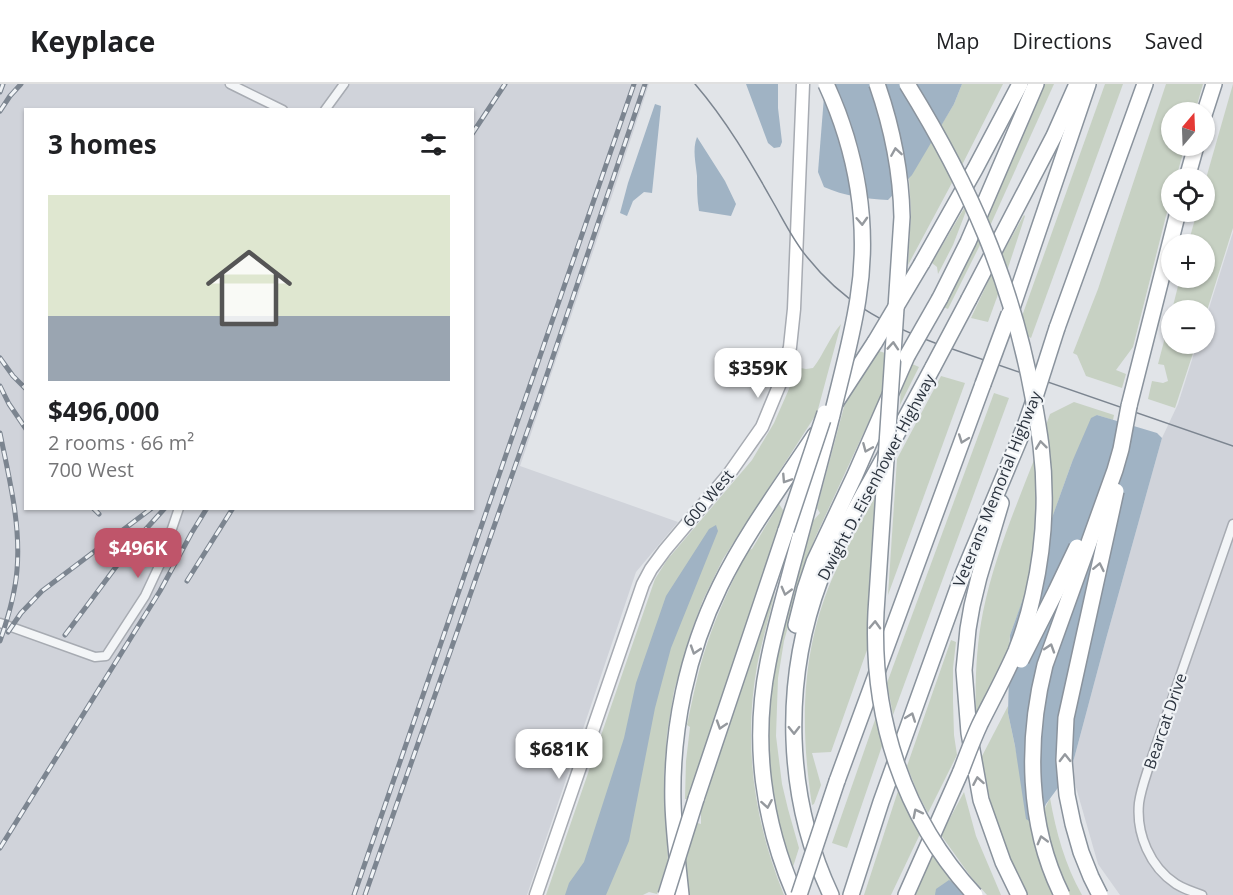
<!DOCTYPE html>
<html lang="en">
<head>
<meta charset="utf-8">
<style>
  body { margin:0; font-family:"Open Sans",sans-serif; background:#f2f2f2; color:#202124; height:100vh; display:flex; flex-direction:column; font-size:22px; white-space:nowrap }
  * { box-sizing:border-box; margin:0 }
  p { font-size:20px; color:#757577 }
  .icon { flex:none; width:33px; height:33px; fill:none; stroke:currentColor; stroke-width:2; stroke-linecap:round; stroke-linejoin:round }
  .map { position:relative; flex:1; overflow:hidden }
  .side { position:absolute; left:24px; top:24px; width:450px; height:402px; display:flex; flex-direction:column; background:#fff; border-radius:0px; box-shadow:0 2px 4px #0004 }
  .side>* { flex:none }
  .needle { width:39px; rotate:19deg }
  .tools { position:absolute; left:1161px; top:18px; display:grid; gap:12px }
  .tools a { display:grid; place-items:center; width:54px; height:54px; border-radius:50%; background:#fff; box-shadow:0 2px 4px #0004; font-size:30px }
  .price { position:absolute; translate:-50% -51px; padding:0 14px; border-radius:12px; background:#fff; color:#222; font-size:20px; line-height:39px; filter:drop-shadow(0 2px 3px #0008) }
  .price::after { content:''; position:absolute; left:50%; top:36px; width:18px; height:14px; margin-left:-9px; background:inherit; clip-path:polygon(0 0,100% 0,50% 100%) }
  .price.current { background:#bf556a; color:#fff }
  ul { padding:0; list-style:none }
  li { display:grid; align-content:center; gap:12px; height:318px; padding:0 24px }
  li span { display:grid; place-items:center; height:186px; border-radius:0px; color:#555 }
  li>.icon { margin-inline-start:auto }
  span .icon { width:108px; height:108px; fill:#fffc; stroke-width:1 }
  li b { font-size:26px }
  h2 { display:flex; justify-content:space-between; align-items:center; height:72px; padding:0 24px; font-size:26px }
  header { display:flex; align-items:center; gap:36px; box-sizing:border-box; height:84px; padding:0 30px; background:#fff; border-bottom:2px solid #e0e0e0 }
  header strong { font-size:28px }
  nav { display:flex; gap:33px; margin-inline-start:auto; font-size:21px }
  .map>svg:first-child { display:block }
  .built { fill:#d0d3da; fill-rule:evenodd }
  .green { fill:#c7d1c3 }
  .water { fill:#a0b3c4 }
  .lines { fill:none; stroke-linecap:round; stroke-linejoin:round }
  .street-casing { stroke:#a7abb2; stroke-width:11 }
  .secondary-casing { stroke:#a7abb2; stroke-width:15 }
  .highway-casing { stroke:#8a939d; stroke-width:18 }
  .street { stroke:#f3f5f7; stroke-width:8 }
  .secondary { stroke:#fff; stroke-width:12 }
  .highway { stroke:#fff; stroke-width:15 }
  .tram { stroke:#7c8590; stroke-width:1.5 }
  .rail-casing { stroke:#7c8590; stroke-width:5 }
  .rail { stroke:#f0f3f6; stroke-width:3; stroke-dasharray:9; stroke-linecap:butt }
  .highway-bridge-casing { stroke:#8a939d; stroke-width:18; stroke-linecap:butt }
  .highway-bridge { stroke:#fff; stroke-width:15 }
  .oneway { stroke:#95999e }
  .labels { text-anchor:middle; stroke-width:4.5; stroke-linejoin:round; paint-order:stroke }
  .street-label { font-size:16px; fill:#2b333e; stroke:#f0f3f6 }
</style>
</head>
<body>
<header>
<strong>Keyplace</strong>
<nav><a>Map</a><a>Directions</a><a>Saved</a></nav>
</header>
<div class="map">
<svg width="1233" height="811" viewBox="0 0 1233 811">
  <rect width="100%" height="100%" fill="#e1e4e8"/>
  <g class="built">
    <path d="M 0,0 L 649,0 L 616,100 L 520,382 L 678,438 L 636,488 L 527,811 L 0,811 ZM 26,26 L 472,26 L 472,424 L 26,424 Z"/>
    <path d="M 1233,148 L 1233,811 L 1120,811 L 1098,780 L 1071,686 L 1106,555 L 1162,354 L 1178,320 L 1197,260 L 1204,260 L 1205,237 Z"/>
  </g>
  <g class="green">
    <path d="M 962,0 L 1003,0 L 962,81 L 940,43 L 954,20 Z"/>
    <path d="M 1039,0 L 1054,0 L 990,142 L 983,126 Z"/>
    <path d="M 1105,0 L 1123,0 L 1031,254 L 1027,252 L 1021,235 Z"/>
    <path d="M 1166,0 L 1203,0 L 1195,28 L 1172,28 L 1172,62 L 1185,62 L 1176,94 L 1172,94 L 1171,112 L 1133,263 L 1116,286 L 1126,290 L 1122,304 L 1086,292 L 1077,271 L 1073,269 L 1098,205 Z"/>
    <path d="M 1233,0 L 1233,144 L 1205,233 L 1204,226 L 1172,226 L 1180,194 L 1204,194 L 1204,160 L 1188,160 L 1197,128 L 1204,128 L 1205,98 Z"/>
    <path d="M 933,54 L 954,95 L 908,181 L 911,129 L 909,94 Z"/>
    <path d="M 966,121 L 968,122 L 953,161 L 938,190 L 937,183 L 932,179 Z"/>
    <path d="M 1024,131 L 1025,132 L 1007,187 L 1001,172 Z"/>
    <path d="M 976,141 L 982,157 L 948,225 L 938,221 Z"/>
    <path d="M 993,187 L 1000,205 L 988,238 L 971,234 Z"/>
    <path d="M 1172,227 L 1172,260 L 1196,260 L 1175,324 L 1148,315 L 1152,297 L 1163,299 L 1168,297 L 1164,281 L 1158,280 Z"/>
    <path d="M 841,240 L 817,329 L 723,475 L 703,516 L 690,551 L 674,607 L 667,650 L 664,696 L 668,776 L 657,810 L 649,808 L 643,811 L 546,811 L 655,495 L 667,476 L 752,376 L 774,339 L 789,305 L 795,283 L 806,285 L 813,284 C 824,270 829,254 841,240 Z"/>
    <path d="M 879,267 L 885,269 L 883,307 L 815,454 L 805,482 L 784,557 L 778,594 L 776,652 L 782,700 L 788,725 L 799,764 L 792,786 C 787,770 782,754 778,738 C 772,716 770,692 768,670 C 764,590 793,513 813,437 L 820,429 L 817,424 L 845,319 Z"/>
    <path d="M 910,279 L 919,283 L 900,321 L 901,296 Z"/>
    <path d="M 941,292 L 965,299 L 888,511 L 897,375 Z"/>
    <path d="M 994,309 L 1009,314 L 893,631 L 887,599 Z"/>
    <path d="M 1074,318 L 1114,331 L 1113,336 L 1097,331 L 1072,378 L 1050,440 L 1045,344 L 1050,330 Z"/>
    <path d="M 1036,371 L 1038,438 L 1030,496 L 1010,551 L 1009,565 L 976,633 C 975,598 976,563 983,528 C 994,474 1016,422 1036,371 Z"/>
    <path d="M 875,413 L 868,525 L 867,566 L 831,668 L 812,669 L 821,701 L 814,720 L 812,721 C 800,643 801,568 832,495 C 845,466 860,440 875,413 Z"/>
    <path d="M 779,420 L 785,429 L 688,715 L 685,715 L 686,677 L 690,643 L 687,641 C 693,614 698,586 707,560 C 718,527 733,496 748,466 L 752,465 Z"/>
    <path d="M 774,501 L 776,502 C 771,529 762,555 757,582 C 743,660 754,738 784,811 L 688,811 L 684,766 L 694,738 L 701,740 L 701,717 Z"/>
    <path d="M 951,556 L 956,558 L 953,584 L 953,617 L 954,651 L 957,671 L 928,729 L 918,710 L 907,682 Z"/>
    <path d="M 1008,622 L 1008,629 L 1031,738 L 1055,811 L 1028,811 L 1014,784 L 1001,752 L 992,724 L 981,674 Z"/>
    <path d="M 876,633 L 882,662 L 847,764 L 832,759 Z"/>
    <path d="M 898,707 L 920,750 L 891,811 L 864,811 Z"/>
    <path d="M 964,708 L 976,752 L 1001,811 L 987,811 L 971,793 L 941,751 Z"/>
    <path d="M 1050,714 C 1056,748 1065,781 1082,811 L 1068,811 L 1049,755 L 1043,728 Z"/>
    <path d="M 932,770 L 964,811 L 911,811 Z"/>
  </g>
  <g class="water">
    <path d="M 746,0 L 778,0 L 778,24 L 782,58 L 780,63 L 774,64 L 768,59 Z"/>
    <path d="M 825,0 L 962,0 L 954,20 L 912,91 L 888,116 C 866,115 844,112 824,103 L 818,88 Z"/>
    <path d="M 655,20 L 661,22 L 652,109 L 644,108 L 633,117 L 627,132 L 620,129 L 628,99 Z"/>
    <path d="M 697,53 L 725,97 L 736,120 L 731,132 L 699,127 C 697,115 697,104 697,92 C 696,80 692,65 697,53 Z"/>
    <path d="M 1097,331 L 1157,349 L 1162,354 L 1106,555 L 1071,686 L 1046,720 L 1044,725 L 1031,738 L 1026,735 L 1015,662 L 1008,629 L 1010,551 L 1072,378 L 1091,334 Z"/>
    <path d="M 716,441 L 718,447 L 671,564 L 655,624 L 629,757 L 606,811 L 565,811 L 569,799 L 584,778 L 624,654 L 636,599 L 666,512 L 709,445 Z"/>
    <path d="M 949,796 L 968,810 L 969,811 L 935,811 L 936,805 Z"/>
  </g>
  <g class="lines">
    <defs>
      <g id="street">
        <path d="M 230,0 L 283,26"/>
        <path d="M 325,26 L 344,0"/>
        <path d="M 0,539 L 95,573 L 106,572 L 145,512 L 160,480 L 179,424"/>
        <path d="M 1202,811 C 1193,808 1184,805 1176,800 C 1150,783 1136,750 1139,719 C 1141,705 1146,692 1150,679 L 1233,440"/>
      </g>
      <path id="secondary" d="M 536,811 L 643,500 L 651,485 L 665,466 L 729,390 L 762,343 L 781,297 L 790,263 L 794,225 L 803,0"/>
      <g id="highway">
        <path d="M 1204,31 L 1214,0"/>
        <path d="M 1187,94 L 1196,62"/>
        <path d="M 922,179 L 975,85 L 1020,0"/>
        <path d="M 940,214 L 968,158 L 1036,0"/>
        <path d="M 969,215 L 1054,52 L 1077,0"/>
        <path d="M 1010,230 L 1088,0"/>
        <path d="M 1057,244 L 1145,0"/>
        <path d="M 836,318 L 875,258"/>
        <path d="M 1129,322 L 1178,128"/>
        <path d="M 1001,419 L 979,493 L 972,522 L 968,545 L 964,586 L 969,649 L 981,716 L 1003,778 L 1019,811"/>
        <path d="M 796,541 L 805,505 L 814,478 L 855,391 L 907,272"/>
        <path d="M 837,697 L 983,300"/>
        <path d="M 696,715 L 786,446"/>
        <path d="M 681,811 C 678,781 674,750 673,720 C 671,646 687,569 720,502 C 746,449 782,401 815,351"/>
        <path d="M 795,811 C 763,738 752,658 768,579 C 774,547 783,517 791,486 C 805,434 819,383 832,331"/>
        <path d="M 831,811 C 785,713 782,598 820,496 C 832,467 848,439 863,411 C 887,369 910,326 933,283"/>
        <path d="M 851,811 L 881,718 L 963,490 L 1025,342 L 1033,319"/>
        <path d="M 906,811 L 961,687"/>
      </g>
    </defs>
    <use href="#street" class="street-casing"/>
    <use href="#secondary" class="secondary-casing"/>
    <use href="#highway" class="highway-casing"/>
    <use href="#street" class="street"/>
    <use href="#secondary" class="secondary"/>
    <use href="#highway" class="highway"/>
    <path class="tram" d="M 695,0 C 726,36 750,77 773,118 C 784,137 793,156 807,173 C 843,218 882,239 935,259 L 1233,362"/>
    <defs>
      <g id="rail">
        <path d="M 0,8 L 3,0"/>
        <path d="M 0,27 L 10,12 L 21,0"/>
        <path d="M 472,50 L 505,0"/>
        <path d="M 0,274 L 13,292 L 26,305"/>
        <path d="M 0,302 L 9,320 L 26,345"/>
        <path d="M 0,349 C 9,394 21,440 17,486 C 15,511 8,534 0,557"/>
        <path d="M 93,424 L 99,430"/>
        <path d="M 187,497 L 233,424"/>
        <path d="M 8,548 L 21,529 L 42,507 L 152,424"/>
        <path d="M 65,551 L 136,456 L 165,424"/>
        <path d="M 0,764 L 160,507 L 191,450 L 207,424"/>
        <path d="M 354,811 L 634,0"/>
        <path d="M 365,811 L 539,314 L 645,0"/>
      </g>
    </defs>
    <use href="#rail" class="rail-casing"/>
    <use href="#rail" class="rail"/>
    <defs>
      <g id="highway-bridge">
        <path d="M 826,0 C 857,67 870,141 858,215 C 852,254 841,293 832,331"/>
        <path d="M 877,0 C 892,43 901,87 902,133 L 876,528 C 871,632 903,734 975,811"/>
        <path d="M 907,0 C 969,100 1012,197 1033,313 C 1036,329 1039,346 1041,362 C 1047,411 1044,463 1033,511 C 1029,530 1023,549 1016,567 C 1005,592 992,616 980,640 C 973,655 967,671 961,687"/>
        <path d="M 875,258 L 922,179"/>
        <path d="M 907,272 L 940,214"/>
        <path d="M 933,283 L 969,215"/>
        <path d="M 983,300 L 1009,230"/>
        <path d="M 1035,313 L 1057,244"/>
        <path d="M 786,446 L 825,329"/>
        <path d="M 1021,576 L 1056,507 L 1077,463"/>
        <path d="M 666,811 L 696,715"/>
        <path d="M 799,811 L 837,697"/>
        <path d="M 1062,811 C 1027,741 1026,656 1045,581 L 1115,386 L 1121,365 L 1129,322"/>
        <path d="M 1100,811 L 1091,793 L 1081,768 L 1073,740 L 1067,711 L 1064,676 L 1066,634 L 1116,407"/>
      </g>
    </defs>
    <use href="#highway-bridge" class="highway-bridge-casing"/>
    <use href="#highway-bridge" class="highway-bridge"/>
  </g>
  <defs><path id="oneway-chevron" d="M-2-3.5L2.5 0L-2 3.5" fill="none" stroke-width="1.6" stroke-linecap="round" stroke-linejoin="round" transform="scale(1.5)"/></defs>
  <g class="oneway">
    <use href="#oneway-chevron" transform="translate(896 68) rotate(-99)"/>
    <use href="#oneway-chevron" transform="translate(862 137) rotate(87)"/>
    <use href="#oneway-chevron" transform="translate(893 262) rotate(-86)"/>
    <use href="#oneway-chevron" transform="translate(963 355) rotate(110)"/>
    <use href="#oneway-chevron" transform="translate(1041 361) rotate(-97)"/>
    <use href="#oneway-chevron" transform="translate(867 364) rotate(113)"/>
    <use href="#oneway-chevron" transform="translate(786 395) rotate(123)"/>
    <use href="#oneway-chevron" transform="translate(1099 483) rotate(-78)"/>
    <use href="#oneway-chevron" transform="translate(786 507) rotate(105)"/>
    <use href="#oneway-chevron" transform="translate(875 541) rotate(-88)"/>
    <use href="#oneway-chevron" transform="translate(1050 564) rotate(-72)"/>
    <use href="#oneway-chevron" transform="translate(695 566) rotate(108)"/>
    <use href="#oneway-chevron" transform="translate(911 633) rotate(-70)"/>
    <use href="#oneway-chevron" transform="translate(721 641) rotate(108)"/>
    <use href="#oneway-chevron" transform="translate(794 646) rotate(89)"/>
    <use href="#oneway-chevron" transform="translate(1065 674) rotate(-91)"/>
    <use href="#oneway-chevron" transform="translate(978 697) rotate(-100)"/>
    <use href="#oneway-chevron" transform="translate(767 720) rotate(80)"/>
    <use href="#oneway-chevron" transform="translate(917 729) rotate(-117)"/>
    <use href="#oneway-chevron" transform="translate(1042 756) rotate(-105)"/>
  </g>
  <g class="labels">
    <g class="street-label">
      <text transform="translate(876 393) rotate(-62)" y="6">Dwight D. Eisenhower Highway</text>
      <text transform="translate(997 405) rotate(-68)" y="6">Veterans Memorial Highway</text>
      <text transform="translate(708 414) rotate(-50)" y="6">600 West</text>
      <text transform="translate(1165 637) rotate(-71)" y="6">Bearcat Drive</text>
    </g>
  </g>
</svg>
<div class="tools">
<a><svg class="needle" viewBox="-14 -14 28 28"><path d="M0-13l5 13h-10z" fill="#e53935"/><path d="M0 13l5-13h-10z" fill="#757577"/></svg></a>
<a><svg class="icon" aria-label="locate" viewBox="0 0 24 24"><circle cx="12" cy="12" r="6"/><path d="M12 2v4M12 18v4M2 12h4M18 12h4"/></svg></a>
<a>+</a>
<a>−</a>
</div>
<b class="price" style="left:758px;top:315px">$359K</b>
<b class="price current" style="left:138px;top:495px">$496K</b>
<b class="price" style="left:559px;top:696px">$681K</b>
<section class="side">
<h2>3 homes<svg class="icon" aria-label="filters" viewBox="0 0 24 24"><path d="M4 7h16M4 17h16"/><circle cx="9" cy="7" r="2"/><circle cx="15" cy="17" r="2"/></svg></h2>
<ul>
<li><span style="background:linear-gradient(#dfe7d0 65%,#9aa5b1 0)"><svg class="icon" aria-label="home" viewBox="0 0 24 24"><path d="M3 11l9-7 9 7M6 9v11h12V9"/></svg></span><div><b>$496,000</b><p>2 rooms · 66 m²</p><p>700 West</p></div></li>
</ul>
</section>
</div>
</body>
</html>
